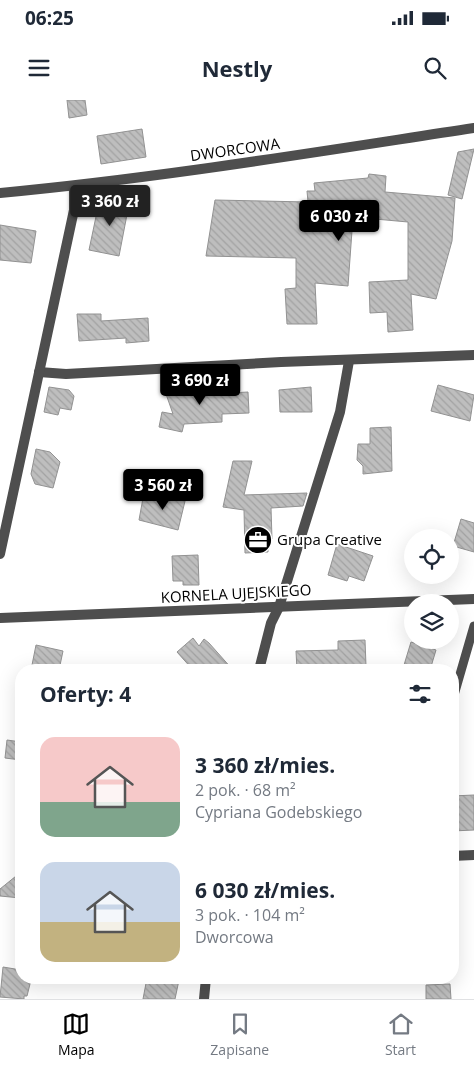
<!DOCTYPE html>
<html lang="pl">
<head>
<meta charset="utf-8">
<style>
  body { margin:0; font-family:"Open Sans",sans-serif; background:#f6f6f7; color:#1f2937; height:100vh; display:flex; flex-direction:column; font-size:19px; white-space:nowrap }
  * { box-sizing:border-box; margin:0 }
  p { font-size:16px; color:#747a83 }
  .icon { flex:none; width:28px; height:28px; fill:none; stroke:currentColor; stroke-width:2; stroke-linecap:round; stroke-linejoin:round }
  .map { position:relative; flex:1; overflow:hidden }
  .side { position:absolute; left:15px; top:564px; width:444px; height:320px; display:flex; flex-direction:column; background:#fff; border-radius:20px; box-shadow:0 5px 20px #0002 }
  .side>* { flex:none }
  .fabs { position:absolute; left:404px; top:429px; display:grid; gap:10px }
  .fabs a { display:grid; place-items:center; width:55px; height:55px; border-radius:50%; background:#fff; box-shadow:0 5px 20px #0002; font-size:25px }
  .price { position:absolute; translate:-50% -42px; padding:0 11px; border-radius:5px; background:#000; color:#fff; font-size:16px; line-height:32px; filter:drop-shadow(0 1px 2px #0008) }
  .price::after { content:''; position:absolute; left:50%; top:30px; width:15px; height:11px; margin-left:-8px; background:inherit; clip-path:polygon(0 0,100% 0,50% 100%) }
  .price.active { background:#222; color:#fff }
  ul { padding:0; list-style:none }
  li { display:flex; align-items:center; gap:15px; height:125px; padding:0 25px }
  li span { display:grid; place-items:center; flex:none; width:140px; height:100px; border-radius:15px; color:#555 }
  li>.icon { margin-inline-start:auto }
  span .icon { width:60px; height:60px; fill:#fffc; stroke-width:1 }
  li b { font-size:21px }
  h2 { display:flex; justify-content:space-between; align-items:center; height:60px; padding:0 25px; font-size:21px }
  .status { display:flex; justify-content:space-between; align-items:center; height:35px; padding:0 25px; background:#fff; direction:ltr }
  .status svg { height:14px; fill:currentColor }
  header { display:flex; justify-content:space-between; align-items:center; height:65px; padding:0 25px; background:#fff; font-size:22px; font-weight:700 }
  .tab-bar { display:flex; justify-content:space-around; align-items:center; height:70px; border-top:1px solid #e0e1e3; background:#fff; font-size:14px; color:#747a83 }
  .tab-bar a { display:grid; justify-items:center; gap:2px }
  .tab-bar .active { color:#000 }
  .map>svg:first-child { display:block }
  .building { fill:url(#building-back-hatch); stroke:#929292 }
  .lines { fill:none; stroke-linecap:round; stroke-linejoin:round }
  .service { stroke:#4e4e4e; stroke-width:9 }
  .minor { stroke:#4e4e4e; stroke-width:10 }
  .tertiary { stroke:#4e4e4e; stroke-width:10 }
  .labels { text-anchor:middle; stroke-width:4; stroke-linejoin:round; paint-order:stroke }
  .street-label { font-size:15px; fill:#000; stroke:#fff }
  .poi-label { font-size:15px; fill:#000; stroke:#fff; text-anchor:start }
</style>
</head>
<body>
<div class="status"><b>06:25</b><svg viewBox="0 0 49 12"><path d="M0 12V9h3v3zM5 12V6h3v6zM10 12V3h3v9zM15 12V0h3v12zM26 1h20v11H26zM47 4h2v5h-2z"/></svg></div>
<header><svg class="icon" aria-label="menu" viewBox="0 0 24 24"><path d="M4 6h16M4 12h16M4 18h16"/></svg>Nestly<svg class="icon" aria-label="search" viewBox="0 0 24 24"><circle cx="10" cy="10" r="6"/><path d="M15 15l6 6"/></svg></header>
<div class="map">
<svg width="474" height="899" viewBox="0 0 474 899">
  <defs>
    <pattern id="building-back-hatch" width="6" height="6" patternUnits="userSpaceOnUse" patternTransform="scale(1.25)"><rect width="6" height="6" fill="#bebebe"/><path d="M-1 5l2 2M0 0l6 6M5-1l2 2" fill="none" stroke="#a2a2a2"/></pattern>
  </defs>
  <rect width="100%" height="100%" fill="#fff"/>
  <g class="building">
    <path d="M 67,0 L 85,0 L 87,15 L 69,18 Z"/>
    <path d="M 142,29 L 146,57 L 101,64 L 97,36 Z"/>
    <path d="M 474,49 L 462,99 L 448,95 L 458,52 Z"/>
    <path d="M 369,74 L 386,76 L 385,92 L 455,98 L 452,141 L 436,199 L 411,194 L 413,230 L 388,232 L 387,212 L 370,213 L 369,182 L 408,180 L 408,122 L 353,117 L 348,186 L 315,183 L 317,224 L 287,224 L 285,189 L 296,188 L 296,158 L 206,156 L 215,100 L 308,102 L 307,91 L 315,91 L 314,83 L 368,78 Z"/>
    <path d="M 130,99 L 119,156 L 89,150 L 98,107 L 103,103 Z"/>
    <path d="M 0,125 L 36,131 L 31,163 L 0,160 Z"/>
    <path d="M 77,214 L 101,214 L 101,221 L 148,218 L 149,241 L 126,243 L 126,238 L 79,241 Z"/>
    <path d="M 193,283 L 192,290 L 212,289 L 213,294 L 248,292 L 249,313 L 222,314 L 222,322 L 184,324 L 182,332 L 159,327 L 162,312 L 173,314 L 166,294 L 168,285 Z"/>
    <path d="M 438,285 L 474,295 L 470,321 L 431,311 Z"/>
    <path d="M 49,287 L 69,290 L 74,296 L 71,310 L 60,308 L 58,315 L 44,312 Z"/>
    <path d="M 311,287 L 312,312 L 280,312 L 279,290 Z"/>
    <path d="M 391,327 L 392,371 L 363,374 L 363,366 L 357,360 L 358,344 L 370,344 L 370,328 Z"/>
    <path d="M 36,349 L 50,352 L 60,362 L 53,388 L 35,384 L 31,374 Z"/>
    <path d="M 233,361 L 252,361 L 244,395 L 307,393 L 303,406 L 271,408 L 272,439 L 268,439 L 268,452 L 245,453 L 244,410 L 223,407 Z"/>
    <path d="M 186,397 L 178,430 L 139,420 L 143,398 Z"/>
    <path d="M 461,419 L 474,423 L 474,452 L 453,446 Z"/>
    <path d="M 337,444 L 373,456 L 364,481 L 349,476 L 347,481 L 328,475 Z"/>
    <path d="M 198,455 L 199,485 L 183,485 L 183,481 L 173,481 L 172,456 Z"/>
    <path d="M 193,538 L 199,546 L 204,539 L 209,543 L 233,570 L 193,570 L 177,552 Z"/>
    <path d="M 365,540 L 366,566 L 297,570 L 296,551 L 338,550 L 338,541 Z"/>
    <path d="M 411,542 L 436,550 L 430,570 L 419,570 L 404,565 Z"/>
    <path d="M 36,545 L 63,551 L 59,570 L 31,570 Z"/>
    <path d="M 7,640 L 21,642 L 21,660 L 5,658 Z"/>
    <path d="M 474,695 L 474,730 L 452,731 L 452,696 Z"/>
    <path d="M 21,772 L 21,798 L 0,796 L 0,789 Z"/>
    <path d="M 3,867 L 21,870 L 21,878 L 28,878 L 28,880 L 31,880 L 27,896 L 24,896 L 24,899 L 0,897 Z"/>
    <path d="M 147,878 L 175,878 L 175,880 L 179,880 L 175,899 L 143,899 Z"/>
    <path d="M 450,884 L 451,899 L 426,899 L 426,885 Z"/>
  </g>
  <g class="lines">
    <path class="service" d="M 452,602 L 474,526"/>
    <g class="minor">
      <path d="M 39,272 L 66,274 L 281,262 L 474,255"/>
      <path d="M 0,454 L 74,110 L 74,86"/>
      <path d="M 0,518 L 474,499"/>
      <path d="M 259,570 L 271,523 L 279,507 L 340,312 L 349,261"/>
      <path d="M 452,756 L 474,755"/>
      <path d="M 204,899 L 206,878"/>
    </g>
    <path class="tertiary" d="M 0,93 C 159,78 316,52 474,28"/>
  </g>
  <defs>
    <symbol id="office-disc" viewBox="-11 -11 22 22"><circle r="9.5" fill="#000" stroke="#fff"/><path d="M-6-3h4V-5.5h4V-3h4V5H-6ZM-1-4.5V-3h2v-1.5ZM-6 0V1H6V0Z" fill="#fff"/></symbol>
  </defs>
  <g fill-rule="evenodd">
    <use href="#office-disc" x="242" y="424" width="32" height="32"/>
  </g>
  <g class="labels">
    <g class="street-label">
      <text transform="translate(235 50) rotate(-8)" y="5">DWORCOWA</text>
      <text transform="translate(236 494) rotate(-3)" y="5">KORNELA UJEJSKIEGO</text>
    </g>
    <g class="poi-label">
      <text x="277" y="445">Grupa Creative</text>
    </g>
  </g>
</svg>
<div class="fabs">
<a><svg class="icon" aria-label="locate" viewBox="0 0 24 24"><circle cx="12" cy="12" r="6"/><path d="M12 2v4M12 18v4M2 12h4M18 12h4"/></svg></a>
<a><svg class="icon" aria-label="layers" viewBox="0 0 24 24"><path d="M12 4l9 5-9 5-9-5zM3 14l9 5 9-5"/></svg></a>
</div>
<b class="price active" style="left:110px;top:127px">3 360 zł</b>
<b class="price" style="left:339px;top:142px">6 030 zł</b>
<b class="price" style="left:200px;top:306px">3 690 zł</b>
<b class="price" style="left:163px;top:411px">3 560 zł</b>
<section class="side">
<h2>Oferty: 4<svg class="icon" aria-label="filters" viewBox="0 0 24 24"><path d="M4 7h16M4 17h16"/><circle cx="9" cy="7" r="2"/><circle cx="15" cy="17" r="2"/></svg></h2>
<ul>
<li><span style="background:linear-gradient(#f6c9c9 65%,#7fa58c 0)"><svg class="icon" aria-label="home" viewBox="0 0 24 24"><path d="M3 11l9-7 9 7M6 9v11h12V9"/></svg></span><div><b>3 360 zł/mies.</b><p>2 pok. · 68 m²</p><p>Cypriana Godebskiego</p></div></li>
<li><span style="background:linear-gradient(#c9d6e8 60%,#c2b280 0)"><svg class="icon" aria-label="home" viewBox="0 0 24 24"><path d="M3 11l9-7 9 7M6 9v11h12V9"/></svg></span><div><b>6 030 zł/mies.</b><p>3 pok. · 104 m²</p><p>Dworcowa</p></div></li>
</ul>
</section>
</div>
<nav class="tab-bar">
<a class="active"><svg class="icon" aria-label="map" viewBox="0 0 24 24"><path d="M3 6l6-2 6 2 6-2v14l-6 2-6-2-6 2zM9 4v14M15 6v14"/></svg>Mapa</a>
<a><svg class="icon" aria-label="saved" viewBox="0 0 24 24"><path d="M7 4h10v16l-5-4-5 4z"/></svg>Zapisane</a>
<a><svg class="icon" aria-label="home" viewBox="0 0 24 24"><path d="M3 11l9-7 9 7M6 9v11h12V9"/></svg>Start</a>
</nav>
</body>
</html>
